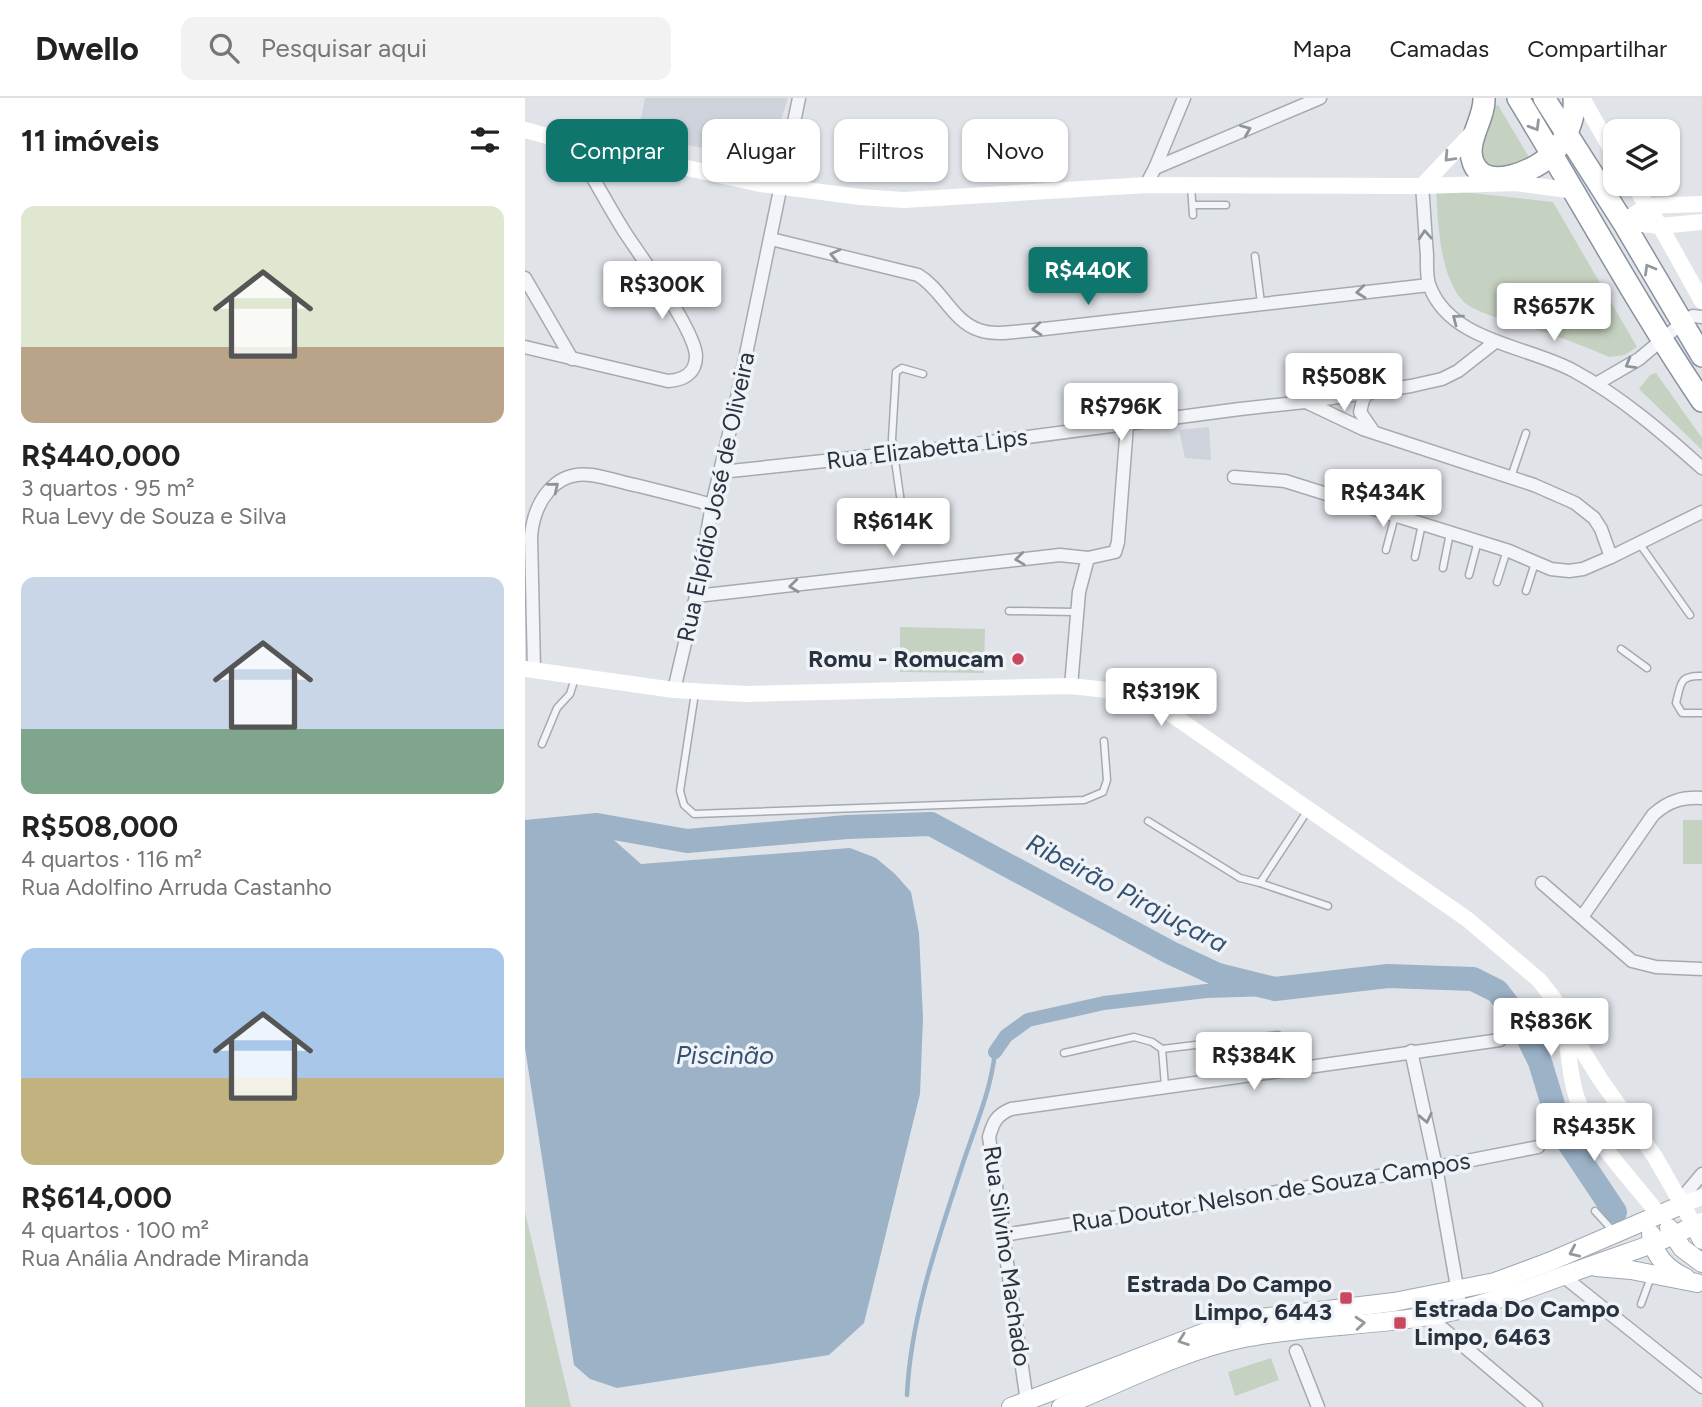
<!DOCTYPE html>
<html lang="pt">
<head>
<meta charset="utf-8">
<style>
  body { margin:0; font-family:Figtree,sans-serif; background:#f2f2f2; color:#222; height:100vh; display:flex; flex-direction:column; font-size:26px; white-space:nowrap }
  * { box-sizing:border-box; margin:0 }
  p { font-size:23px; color:#767676 }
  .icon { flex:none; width:38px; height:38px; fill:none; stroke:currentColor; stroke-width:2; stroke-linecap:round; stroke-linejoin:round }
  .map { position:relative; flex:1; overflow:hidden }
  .drawer { display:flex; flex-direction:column; background:#fff; width:525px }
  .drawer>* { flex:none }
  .banner { position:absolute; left:21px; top:21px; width:665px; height:63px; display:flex; gap:14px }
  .fabs { position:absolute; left:1078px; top:21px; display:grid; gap:14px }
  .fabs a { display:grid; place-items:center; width:77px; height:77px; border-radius:14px; background:#fff; box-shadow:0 2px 5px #0004; font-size:35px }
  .price { position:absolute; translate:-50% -60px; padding:0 16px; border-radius:7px; background:#fff; color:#222; font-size:23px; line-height:46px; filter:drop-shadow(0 2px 4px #0008) }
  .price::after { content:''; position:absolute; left:50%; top:42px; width:21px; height:16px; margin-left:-10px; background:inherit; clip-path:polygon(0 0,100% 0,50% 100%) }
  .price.current { background:#0f766e; color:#fff }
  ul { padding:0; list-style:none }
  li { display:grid; align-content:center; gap:14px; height:371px; padding:0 21px }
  li span { display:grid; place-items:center; height:217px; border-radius:14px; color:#555 }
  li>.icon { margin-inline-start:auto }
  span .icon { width:126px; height:126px; fill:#fffc; stroke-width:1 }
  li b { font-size:30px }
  h2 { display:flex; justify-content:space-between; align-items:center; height:84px; padding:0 21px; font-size:30px }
  .pill { padding:0 24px; border-radius:14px; background:#fff; box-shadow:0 2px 5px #0004; font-size:24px; line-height:63px }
  .pill.current { background:#0f766e; color:#fff }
  header { display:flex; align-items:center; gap:42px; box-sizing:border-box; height:98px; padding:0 35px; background:#fff; border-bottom:2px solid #e0e0e0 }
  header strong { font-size:33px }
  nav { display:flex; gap:38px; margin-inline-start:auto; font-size:24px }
  .search { width:490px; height:63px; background:#f2f2f2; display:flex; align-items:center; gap:18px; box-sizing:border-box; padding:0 24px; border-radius:14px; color:#767676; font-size:26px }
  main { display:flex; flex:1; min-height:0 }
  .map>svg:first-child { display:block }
  .built { fill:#ced2da }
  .green { fill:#c6d2c1 }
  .water { fill:#9cb2c7 }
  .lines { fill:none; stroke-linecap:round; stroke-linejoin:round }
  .stream { stroke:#9cb2c7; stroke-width:4.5 }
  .canal { stroke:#9cb2c7; stroke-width:14 }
  .river { stroke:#9cb2c7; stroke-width:24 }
  .lane-casing { stroke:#a5aab2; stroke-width:9 }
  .street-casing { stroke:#a5aab2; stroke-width:15 }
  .primary-casing { stroke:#9fa8b4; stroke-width:20 }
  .highway-casing { stroke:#88919f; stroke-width:24 }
  .lane { stroke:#f2f4f7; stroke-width:6 }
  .street { stroke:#f2f4f7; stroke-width:12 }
  .secondary { stroke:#fff; stroke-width:16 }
  .primary { stroke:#fff; stroke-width:18 }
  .highway { stroke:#fff; stroke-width:21 }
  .oneway { stroke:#94989f }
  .oneway2 { stroke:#8e939b }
  .poi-dot { fill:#ca485f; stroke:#eff2f6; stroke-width:2.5 }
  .labels { text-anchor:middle; stroke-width:7; stroke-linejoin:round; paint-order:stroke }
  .street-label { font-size:24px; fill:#29323f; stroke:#eff2f6 }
  .poi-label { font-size:24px; font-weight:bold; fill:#29323f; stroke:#eff2f6; text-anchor:end }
  .water-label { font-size:26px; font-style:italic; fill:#345172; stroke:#eff2f6 }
</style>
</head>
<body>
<header>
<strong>Dwello</strong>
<div class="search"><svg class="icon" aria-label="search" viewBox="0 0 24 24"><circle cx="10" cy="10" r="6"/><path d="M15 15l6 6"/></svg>Pesquisar aqui</div>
<nav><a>Mapa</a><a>Camadas</a><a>Compartilhar</a></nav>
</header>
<main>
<section class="drawer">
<h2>11 imóveis<svg class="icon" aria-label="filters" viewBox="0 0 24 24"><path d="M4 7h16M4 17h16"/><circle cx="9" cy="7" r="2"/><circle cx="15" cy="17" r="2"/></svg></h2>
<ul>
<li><span style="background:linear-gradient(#dfe7d0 65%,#b9a48a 0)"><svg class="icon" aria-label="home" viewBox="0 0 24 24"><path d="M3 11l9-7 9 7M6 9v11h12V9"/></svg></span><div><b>R$440,000</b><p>3 quartos · 95 m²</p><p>Rua Levy de Souza e Silva</p></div></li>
<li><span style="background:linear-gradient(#c9d6e8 70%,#7fa58c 0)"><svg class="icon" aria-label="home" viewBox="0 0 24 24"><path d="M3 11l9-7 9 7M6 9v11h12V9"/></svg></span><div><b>R$508,000</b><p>4 quartos · 116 m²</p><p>Rua Adolfino Arruda Castanho</p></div></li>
<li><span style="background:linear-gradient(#a9c7e8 60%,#c2b280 0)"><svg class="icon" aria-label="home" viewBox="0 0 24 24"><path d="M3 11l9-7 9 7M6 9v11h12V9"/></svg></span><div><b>R$614,000</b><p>4 quartos · 100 m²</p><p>Rua Anália Andrade Miranda</p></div></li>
</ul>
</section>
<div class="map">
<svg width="1177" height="1309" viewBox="0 0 1177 1309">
  <rect width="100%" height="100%" fill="#e0e3e8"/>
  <g class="built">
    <path d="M 120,0 L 263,0 L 243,62 L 236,64 L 113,35 Z"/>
    <path d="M 684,329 L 686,362 L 660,360 L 654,332 Z"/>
  </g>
  <g class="green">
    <path d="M 973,7 L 1004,59 L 999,66 L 971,74 L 959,67 L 955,49 L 969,8 Z"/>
    <path d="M 911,91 L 1028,104 L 1112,249 L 1100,257 L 1084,259 C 1068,252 1051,245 1034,239 C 1012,231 954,218 939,204 C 914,179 913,123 911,91 Z"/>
    <path d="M 1131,275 L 1177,340 L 1177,352 L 1114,291 L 1125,277 Z"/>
    <path d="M 375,529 L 460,531 L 459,575 L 375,574 Z"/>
    <rect x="1158" y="722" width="19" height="44"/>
    <path d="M 0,1114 L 46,1309 L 0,1309 Z"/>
    <path d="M 746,1260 L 754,1282 L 710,1298 L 703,1274 Z"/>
  </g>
  <path class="water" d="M 72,727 L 116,766 L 325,750 L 351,760 L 370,776 L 386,794 L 394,835 L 398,920 L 395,996 L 339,1225 L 304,1257 L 92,1290 L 65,1281 L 49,1267 L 0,950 L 0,744 Z"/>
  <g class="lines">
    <path class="stream" d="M 382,1297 C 386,1216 414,1139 439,1062 C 451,1026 466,992 470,954"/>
    <path class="canal" d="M 470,954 L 481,938 L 503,922 L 579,905 L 681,893 L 750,891"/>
    <path class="river" d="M 0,734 L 72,727 L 162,743 L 322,729 L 406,726 L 646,855 L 693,877 L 750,891 L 863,878 L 948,881 L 972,893 L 994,921 L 1015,964 L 1036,1033 L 1090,1114"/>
    <defs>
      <g id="lane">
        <path d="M 666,88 L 668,117"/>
        <path d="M 668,107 L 701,107"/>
        <path d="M 730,158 L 736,205"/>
        <path d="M 986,379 L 1001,335"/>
        <path d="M 376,405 L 367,341 L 371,274 L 377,270 L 398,276"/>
        <path d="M 1114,445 L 1165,517"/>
        <path d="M 861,452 L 870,418"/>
        <path d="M 890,459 L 897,426"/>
        <path d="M 918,470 L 925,435"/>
        <path d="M 944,477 L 953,443"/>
        <path d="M 972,484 L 982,452"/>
        <path d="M 1001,493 L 1010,465"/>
        <path d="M 484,513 L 551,514"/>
        <path d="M 1096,551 L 1122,570"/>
        <path d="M 1177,578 C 1154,577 1156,586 1151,605 L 1157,615 L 1177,615"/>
        <path d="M 170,595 L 155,693 L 159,707 L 169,716 L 559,702 L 578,694 L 582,682 L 579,643"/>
        <path d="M 17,646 L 32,610 L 45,596 L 50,580"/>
        <path d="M 783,712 L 735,785 L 803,808"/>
        <path d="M 623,723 L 715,780 L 735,785"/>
        <path d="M 539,955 L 609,939 L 627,944 L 637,951"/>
        <path d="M 640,988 L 637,951 L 753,937"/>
        <path d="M 1070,1113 L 1090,1135"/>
        <path d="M 1116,1206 L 1126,1179"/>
      </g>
      <g id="street">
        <path d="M 630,70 L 659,0"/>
        <path d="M 621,87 L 630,70 L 795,0"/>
        <path d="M 897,88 C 899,111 900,134 902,157 C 902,167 901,180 905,189 C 926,244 1004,248 1049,273 C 1095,298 1138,335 1177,370"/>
        <path d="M 246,141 L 393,177 C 417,191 427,223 454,232 C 470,238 493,233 510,232 L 904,187"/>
        <path d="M 0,180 L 47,261"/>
        <path d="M 0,249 L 143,283 C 158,282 171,276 171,258 C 170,232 116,159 99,133 C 81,104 65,74 48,45"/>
        <path d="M 1071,286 L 1114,261 L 1163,220 L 1168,218 L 1177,219"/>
        <path d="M 843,294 L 838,302 L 835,314 L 848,333"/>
        <path d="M 781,304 L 838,331 L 1009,387 L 1050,405 L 1069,420 L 1076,431 L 1086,459"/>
        <path d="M 196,374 L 412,351 L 715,311 L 780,304 L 886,288 L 917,281 L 933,273 L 970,244"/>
        <path d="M 709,379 L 760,383 L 984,453 L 1026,471 L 1044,473 L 1058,471 L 1086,459 L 1177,414"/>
        <path d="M 171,498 L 535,457 L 563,460"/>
        <path d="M 9,572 L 6,438 C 9,405 29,372 66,377 C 82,379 98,385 114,388 C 138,394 163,400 187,407"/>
        <path d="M 546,588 L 554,494 L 563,460 L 590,454 L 593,444 L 602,327"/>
        <path d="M 149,592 L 171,498 L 187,407 L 208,319 L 274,0"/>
        <path d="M 1017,785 L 1107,863 L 1131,869 L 1177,871"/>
        <path d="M 1057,819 L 1128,717 C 1143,703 1157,699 1177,700"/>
        <path d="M 886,953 L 911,1069 L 936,1212"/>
        <path d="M 1156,1101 L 1177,1076"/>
        <path d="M 478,1137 L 911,1069 L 1013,1049"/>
        <path d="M 1038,1178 L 1177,1289"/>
        <path d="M 900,1198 L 903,1218 L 1011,1309"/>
        <path d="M 771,1253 L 793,1309"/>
        <path d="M 502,1304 L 464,1039 C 468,1025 471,1017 486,1011 L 975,942"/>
      </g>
      <g id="primary">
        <path d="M 1144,1130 L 1157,1150 L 1177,1165"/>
        <path d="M 1126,1136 C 1128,1158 1142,1171 1161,1180"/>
        <path d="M 1071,1169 L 1106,1172 L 1172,1185"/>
        <path d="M 486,1309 L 691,1230 L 727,1221 L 869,1204 L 970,1184 L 1024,1164 L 1159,1106"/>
        <path d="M 536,1309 C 596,1285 655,1253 719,1240 C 780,1228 842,1228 904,1218 C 960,1209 1012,1187 1065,1168 C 1100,1155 1137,1145 1169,1127 L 1177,1142"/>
      </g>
      <g id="highway">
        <path d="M 959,0 C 960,21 940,43 948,64 C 959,96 1013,72 1028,55 C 1041,41 1051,19 1049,0"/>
        <path d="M 993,0 C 1055,101 1111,205 1177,303"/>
        <path d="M 1019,0 L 1098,124 L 1177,258"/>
      </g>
    </defs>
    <use href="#lane" class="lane-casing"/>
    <use href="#street" class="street-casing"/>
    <use href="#primary" class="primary-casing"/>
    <use href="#highway" class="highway-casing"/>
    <use href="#lane" class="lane"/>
    <use href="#street" class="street"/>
    <g class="secondary">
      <path d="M 1057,0 L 1090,58"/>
      <path d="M 0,32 L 48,45 L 235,86 L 335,99 L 379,102 L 621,87 L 897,88 L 991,85 L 1050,93"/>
      <path d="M 1108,86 L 1135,128 L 1177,203"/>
      <path d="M 897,88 L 950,32"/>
      <path d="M 1098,124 L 1122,108 L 1177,106"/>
      <path d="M 1098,124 L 1135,128 L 1177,124"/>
      <path d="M 0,571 L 149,592 L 220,596 L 546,588 L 617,596 L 942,821 L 1014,882 L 1029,901 L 1039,923 L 1075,981 L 1130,1059 L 1169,1127 L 1177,1123"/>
      <path d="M 1040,930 C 1044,955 1045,983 1054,1006 C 1067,1042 1110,1085 1134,1117"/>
      <path d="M 1159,1106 L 1177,1099"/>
    </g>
    <use href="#primary" class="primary"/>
    <use href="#highway" class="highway"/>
  </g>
  <defs><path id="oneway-chevron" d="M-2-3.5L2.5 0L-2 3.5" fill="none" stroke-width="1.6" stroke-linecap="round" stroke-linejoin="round" transform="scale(1.75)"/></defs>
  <g class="oneway">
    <use href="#oneway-chevron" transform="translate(1010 28) rotate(59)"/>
    <use href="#oneway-chevron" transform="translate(924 59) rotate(133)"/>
    <use href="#oneway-chevron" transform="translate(1124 171) rotate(-120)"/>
    <use href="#oneway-chevron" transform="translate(1049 1154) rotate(156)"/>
    <use href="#oneway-chevron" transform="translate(835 1225) rotate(-5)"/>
    <use href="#oneway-chevron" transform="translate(658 1242) rotate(160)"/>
  </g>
  <g class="oneway2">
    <use href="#oneway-chevron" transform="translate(721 32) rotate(-23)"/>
    <use href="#oneway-chevron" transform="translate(900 137) rotate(-94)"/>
    <use href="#oneway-chevron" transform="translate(310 157) rotate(-167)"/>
    <use href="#oneway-chevron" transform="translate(836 194) rotate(174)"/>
    <use href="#oneway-chevron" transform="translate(932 221) rotate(-143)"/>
    <use href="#oneway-chevron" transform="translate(512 231) rotate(175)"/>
    <use href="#oneway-chevron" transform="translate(1105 266) rotate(150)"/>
    <use href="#oneway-chevron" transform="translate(29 389) rotate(-39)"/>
    <use href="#oneway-chevron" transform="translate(495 461) rotate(173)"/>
    <use href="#oneway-chevron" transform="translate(269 488) rotate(174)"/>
    <use href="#oneway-chevron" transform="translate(901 1020) rotate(78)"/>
  </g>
  <g class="poi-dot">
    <circle cx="493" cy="561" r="7"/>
    <rect x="814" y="1193" width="14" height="14" rx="3.5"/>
    <rect x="868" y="1218" width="14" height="14" rx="3.5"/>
  </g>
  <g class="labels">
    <g class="street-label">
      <text transform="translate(402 351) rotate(-7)" y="8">Rua Elizabetta Lips</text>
      <text transform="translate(191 399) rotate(-78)" y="8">Rua Elpídio José de Oliveira</text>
      <text transform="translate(746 1094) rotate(-9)" y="8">Rua Doutor Nelson de Souza Campos</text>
      <text transform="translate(482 1158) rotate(82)" y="8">Rua Silvino Machado</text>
    </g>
    <g class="poi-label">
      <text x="479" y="569">Romu - Romucam</text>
      <text x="807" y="1194">Estrada Do Campo<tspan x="807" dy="28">Limpo, 6443</tspan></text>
      <text x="889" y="1219" text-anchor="start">Estrada Do Campo<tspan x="889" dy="28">Limpo, 6463</tspan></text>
    </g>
    <g class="water-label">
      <text transform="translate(602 795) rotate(28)" y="9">Ribeirão Pirajuçara</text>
      <text x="200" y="966">Piscinão</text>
    </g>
  </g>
</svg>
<div class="fabs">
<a><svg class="icon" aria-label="layers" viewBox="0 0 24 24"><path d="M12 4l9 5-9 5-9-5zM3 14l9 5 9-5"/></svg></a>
</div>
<b class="price current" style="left:563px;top:209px">R$440K</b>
<b class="price" style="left:137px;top:223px">R$300K</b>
<b class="price" style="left:1029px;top:245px">R$657K</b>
<b class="price" style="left:819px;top:315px">R$508K</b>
<b class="price" style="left:596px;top:345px">R$796K</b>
<b class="price" style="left:858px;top:431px">R$434K</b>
<b class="price" style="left:368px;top:460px">R$614K</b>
<b class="price" style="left:636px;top:630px">R$319K</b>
<b class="price" style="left:1026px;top:960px">R$836K</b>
<b class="price" style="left:729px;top:994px">R$384K</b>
<b class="price" style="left:1069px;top:1065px">R$435K</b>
<div class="banner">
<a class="pill current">Comprar</a>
<a class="pill">Alugar</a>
<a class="pill">Filtros</a>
<a class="pill">Novo</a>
</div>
</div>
</main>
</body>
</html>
